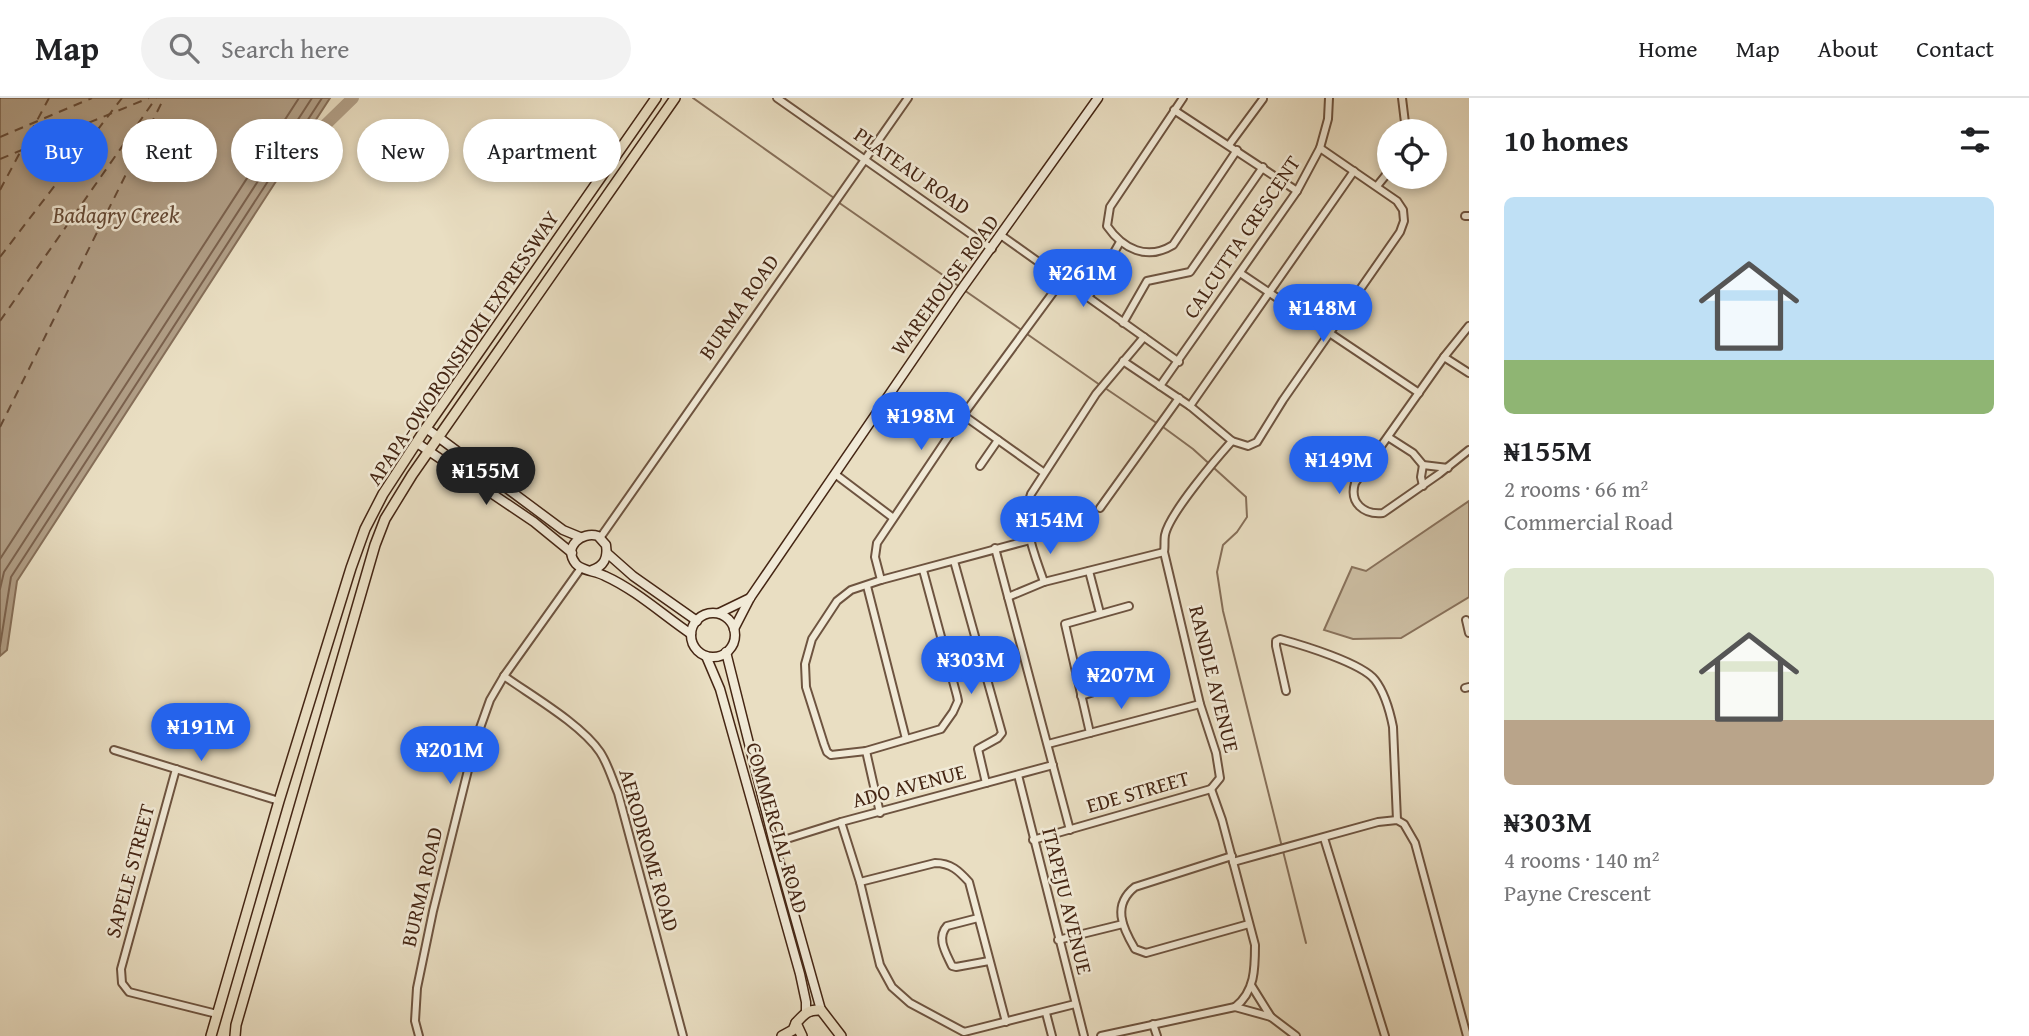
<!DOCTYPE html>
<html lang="en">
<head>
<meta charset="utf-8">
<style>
  body { margin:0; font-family:"Gentium Book Plus",serif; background:#f2f2f2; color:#202124; height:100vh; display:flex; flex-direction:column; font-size:26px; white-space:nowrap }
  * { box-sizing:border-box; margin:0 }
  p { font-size:23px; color:#757577 }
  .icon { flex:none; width:38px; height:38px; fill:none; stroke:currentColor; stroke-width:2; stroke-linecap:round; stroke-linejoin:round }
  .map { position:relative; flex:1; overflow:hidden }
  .details { display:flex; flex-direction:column; background:#fff; width:560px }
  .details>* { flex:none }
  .top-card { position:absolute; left:21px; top:21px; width:665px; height:63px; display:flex; gap:14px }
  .buttons { position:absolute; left:1377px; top:21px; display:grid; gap:14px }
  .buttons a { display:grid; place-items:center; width:70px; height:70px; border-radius:50%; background:#fff; box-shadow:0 4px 10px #0003; font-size:35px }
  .price { position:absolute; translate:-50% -60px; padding:0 16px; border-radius:24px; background:#2563eb; color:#fff; font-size:23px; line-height:46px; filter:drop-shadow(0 2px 4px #0008) }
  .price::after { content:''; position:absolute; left:50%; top:42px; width:21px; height:16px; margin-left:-10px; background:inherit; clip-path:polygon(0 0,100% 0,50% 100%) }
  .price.current { background:#222; color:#fff }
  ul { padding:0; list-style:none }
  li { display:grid; align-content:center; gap:14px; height:371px; padding:0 35px }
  li span { display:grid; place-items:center; height:217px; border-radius:10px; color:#555 }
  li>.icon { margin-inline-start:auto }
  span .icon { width:126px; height:126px; fill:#fffc; stroke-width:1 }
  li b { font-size:30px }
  h2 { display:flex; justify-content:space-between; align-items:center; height:84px; padding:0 35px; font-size:30px }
  .tag { padding:0 24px; border-radius:32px; background:#fff; box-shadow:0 4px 10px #0003; font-size:24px; line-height:63px }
  .tag.current { background:#2563eb; color:#fff }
  header { display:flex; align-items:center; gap:42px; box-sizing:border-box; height:98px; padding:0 35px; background:#fff; border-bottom:2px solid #e0e0e0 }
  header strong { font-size:33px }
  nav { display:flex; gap:38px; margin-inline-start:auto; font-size:24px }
  .search { width:490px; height:63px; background:#f2f2f2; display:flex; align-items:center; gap:18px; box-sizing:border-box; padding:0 24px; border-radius:38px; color:#757577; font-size:26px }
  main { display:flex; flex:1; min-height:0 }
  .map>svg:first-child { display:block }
  .green { fill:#cdbfa4; stroke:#89725c; stroke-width:2 }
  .water { fill:#b19f87; stroke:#866f59; stroke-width:2 }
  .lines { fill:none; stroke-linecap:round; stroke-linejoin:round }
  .shore { stroke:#7b624e; stroke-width:2 }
  .stream { stroke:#866f59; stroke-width:2 }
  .river { stroke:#b19f87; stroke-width:12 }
  .ferry { stroke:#654a36; stroke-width:2; stroke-dasharray:9 7; stroke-linecap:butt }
  .street-casing { stroke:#6e5440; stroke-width:10 }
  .secondary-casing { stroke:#452614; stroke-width:11 }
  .primary-casing { stroke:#452614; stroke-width:12 }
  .street { stroke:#f1ead7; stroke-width:6 }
  .secondary { stroke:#f1ead7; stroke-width:8 }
  .primary { stroke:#e9dec2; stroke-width:9 }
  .labels { text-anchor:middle; stroke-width:5; stroke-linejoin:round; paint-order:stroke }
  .street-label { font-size:21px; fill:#452614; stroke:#f1ead7 }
  .water-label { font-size:23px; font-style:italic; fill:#654a36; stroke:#f1ead7 }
</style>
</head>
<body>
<header>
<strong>Map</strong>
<div class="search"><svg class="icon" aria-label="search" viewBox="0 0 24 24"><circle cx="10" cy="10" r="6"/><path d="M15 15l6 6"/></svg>Search here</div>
<nav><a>Home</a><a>Map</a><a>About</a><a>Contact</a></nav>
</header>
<main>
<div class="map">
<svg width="1469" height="938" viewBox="0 0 1469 938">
  <rect width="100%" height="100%" fill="#e9dec2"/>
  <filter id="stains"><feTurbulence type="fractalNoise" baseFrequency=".00286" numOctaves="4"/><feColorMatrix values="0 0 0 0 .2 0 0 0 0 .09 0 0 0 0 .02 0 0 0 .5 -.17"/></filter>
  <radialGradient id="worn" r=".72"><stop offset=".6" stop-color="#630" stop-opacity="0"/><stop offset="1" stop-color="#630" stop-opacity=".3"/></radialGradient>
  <path class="green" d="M 1469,403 L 1469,499 L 1401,540 L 1353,541 L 1324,532 L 1352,469 L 1366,473 Z"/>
  <path class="water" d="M 0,0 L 330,0 L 17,483 L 7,552 L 0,558 Z"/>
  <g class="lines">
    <g class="shore">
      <path d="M 0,461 L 299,0"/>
      <path d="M 0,491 L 4,474 L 312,0"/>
      <path d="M 0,548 L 11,479 L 322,0"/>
    </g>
    <g class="stream">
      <path d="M 693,0 L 834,100"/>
      <path d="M 838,104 L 960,189"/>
      <path d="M 964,192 L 1023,233"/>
      <path d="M 1027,236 L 1100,287"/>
      <path d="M 1105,290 L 1158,326"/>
      <path d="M 1163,329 L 1193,351 L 1246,399 L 1247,419 L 1237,434 L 1223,447 L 1217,474 L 1223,513 L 1306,845"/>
    </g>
    <path class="river" d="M 278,73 L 353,0"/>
    <g class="ferry">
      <path d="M 0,1 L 0,0"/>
      <path d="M 0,39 L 92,0"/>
      <path d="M 0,61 L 149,0"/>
      <path d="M 0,92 L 49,0"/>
      <path d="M 0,159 L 122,0"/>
      <path d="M 0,223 L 156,0"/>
      <path d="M 0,329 L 164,0"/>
    </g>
    <defs>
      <g id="street">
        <path d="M 777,0 L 992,151"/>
        <path d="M 1183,0 L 1110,109 L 1107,128 C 1123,151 1147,163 1173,147 L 1237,52"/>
        <path d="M 1402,0 L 1406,33"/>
        <path d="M 1174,12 L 1297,93"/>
        <path d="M 1229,47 L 1263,1"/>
        <path d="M 1377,88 L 1390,72"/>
        <path d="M 1465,118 L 1469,118"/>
        <path d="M 1002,138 L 1179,264"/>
        <path d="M 1240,175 L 1419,295"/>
        <path d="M 1089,198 L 1120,144"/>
        <path d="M 1123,225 L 1147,183 L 1190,174 L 1263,69"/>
        <path d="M 1469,228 L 1444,259 L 1355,385 C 1349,405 1364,417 1383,415 L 1439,376 L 1469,352"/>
        <path d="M 1444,259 L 1469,275"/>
        <path d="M 1123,263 L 1190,308 L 1232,343 L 1248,348 L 1257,344 L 1283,302 L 1400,134 L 1404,123 L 1403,112 L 1397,103 L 1320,50"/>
        <path d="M 1160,288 L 1297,93 L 1320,50 L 1328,21 L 1329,0"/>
        <path d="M 1190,308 L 1354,73"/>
        <path d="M 963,317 L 1043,374"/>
        <path d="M 1388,339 L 1413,355 L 1423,367 L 1448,370"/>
        <path d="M 1423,367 L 1421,379 L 1423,388"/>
        <path d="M 980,368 L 998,342"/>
        <path d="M 835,376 L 892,419"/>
        <path d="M 1100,410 L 1179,300"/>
        <path d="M 600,440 L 908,0"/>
        <path d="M 995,450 L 1070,732"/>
        <path d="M 954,463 L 1002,635 L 998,640 L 978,651 L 986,685"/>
        <path d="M 923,472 L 957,598 L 958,603 L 953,614 L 941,631 L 866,653 L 831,657 L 827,654 L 824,646 L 806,589 L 805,566 L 812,541 L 837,503 L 851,492 L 881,482 L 1030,442"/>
        <path d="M 1089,473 L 1100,515"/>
        <path d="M 881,482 L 875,459 L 877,445 L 963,317 L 1063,181"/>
        <path d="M 1044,484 C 1035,457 1020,425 1031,396 L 1096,296 L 1144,239"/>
        <path d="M 867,488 L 906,641"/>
        <path d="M 1008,499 L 1044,484 L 1164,454"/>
        <path d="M 1466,522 L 1469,535"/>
        <path d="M 504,578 C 532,598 581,626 600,654 C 608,666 612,681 618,695 L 683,938"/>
        <path d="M 1465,590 L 1469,589"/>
        <path d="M 1286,593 L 1276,548 L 1276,543 L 1280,541 C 1302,547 1362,565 1375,582 C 1385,595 1390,614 1393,629 L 1397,722"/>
        <path d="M 1081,598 L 1148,577"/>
        <path d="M 1090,635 L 1065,526 L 1129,508"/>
        <path d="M 1048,646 L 1200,606"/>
        <path d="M 114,652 L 279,703"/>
        <path d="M 866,653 L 880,715"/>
        <path d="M 176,671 L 121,871 L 122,885 L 129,894 L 217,916"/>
        <path d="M 1018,677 L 1084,938"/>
        <path d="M 1211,691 L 1220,680 L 1216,655 L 1200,606 L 1164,454 C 1165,449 1164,442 1165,437 C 1169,416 1216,361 1232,343"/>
        <path d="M 1211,691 L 1222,722 L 1255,847 C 1255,870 1255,894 1235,909"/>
        <path d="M 841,724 L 860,784 L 880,867 L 892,889 L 910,905 L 964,934 L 1075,906"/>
        <path d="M 1324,740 L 1385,938"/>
        <path d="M 1033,742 L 1211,691"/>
        <path d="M 774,745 L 841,724 L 1053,667"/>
        <path d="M 1232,758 L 1135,789 C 1112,807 1122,829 1135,851 L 1146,855 L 1249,826"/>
        <path d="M 1233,764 L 1378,724 L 1397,722 L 1404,726 L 1415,745 L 1467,938"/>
        <path d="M 860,784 L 935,765 C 951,765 959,773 969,784 L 1006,924"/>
        <path d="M 978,820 L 947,828 C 936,840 946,855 952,868 L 956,869 L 989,863"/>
        <path d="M 1058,842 L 1123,826"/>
        <path d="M 1251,887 L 1271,919"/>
        <path d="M 1046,915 L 1052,938"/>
        <path d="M 1153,926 L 1157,938"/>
        <path d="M 419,938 L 415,923 L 417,890 L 433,813 L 475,644 L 490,602 L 504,578 L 581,470"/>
        <path d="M 1101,938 L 1235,909 L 1271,919 L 1296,938"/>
      </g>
      <g id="secondary">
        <path d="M 426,330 L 563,432 L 580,439"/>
        <path d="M 417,345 L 534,424 L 572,455"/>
        <path d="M 607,455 L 633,478 L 697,523"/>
        <path d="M 592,472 C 604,468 608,460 606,447 L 598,438 C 582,433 562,449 576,466 C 582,473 596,473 605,478 C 636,492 663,517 691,536"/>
        <path d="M 719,515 L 750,500"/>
        <circle cx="713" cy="537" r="22"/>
        <path d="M 734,531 L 750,500 L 958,196 L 1098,0"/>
        <path d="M 726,554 L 774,745 L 821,912"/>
        <path d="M 706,558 L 720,591 L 800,876 L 806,904 L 806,914"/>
      </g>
      <g id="primary">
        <path d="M 211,938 L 279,703 L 351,470 L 365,431 L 383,396 L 426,330 L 656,0"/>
        <path d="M 235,938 L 236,927 L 375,447 L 385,421 L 412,377 L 675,0"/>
        <path d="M 782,938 L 793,932 L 796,925"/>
        <path d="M 802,938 L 796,925 C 804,916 808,911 821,912 L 841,938"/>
      </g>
    </defs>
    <use href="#street" class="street-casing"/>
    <use href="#secondary" class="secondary-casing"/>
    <use href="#primary" class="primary-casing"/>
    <use href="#street" class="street"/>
    <use href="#secondary" class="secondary"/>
    <use href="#primary" class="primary"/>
  </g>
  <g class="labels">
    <g class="street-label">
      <text transform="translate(912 73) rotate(35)" y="7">PLATEAU ROAD</text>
      <text transform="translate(1242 139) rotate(-56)" y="7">CALCUTTA CRESCENT</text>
      <text transform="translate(945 187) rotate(-54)" y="7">WAREHOUSE ROAD</text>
      <text transform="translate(739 209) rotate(-55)" y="7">BURMA ROAD</text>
      <text transform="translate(463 250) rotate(-56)" y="7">APAPA-OWORONSHOKI EXPRESSWAY</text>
      <text transform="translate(1214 581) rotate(76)" y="7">RANDLE AVENUE</text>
      <text transform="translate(909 688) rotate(-15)" y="7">ADO AVENUE</text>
      <text transform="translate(1138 694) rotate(-16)" y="7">EDE STREET</text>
      <text transform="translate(777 730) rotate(74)" y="7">COMMERCIAL ROAD</text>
      <text transform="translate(649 752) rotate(74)" y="7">AERODROME ROAD</text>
      <text transform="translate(130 773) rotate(-75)" y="7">SAPELE STREET</text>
      <text transform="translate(422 789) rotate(-77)" y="7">BURMA ROAD</text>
      <text transform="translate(1067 803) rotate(76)" y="7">ITAPEJU AVENUE</text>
    </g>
    <g class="water-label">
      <text x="116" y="125">Badagry Creek</text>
    </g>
  </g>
  <rect width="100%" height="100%" filter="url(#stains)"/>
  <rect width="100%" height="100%" fill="url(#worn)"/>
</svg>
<div class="buttons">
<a><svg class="icon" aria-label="locate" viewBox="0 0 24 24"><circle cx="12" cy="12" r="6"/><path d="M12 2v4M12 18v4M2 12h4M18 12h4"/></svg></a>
</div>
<b class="price" style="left:1083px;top:211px">₦261M</b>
<b class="price" style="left:1323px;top:246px">₦148M</b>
<b class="price" style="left:921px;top:354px">₦198M</b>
<b class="price" style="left:1339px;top:398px">₦149M</b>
<b class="price current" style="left:486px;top:409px">₦155M</b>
<b class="price" style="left:1050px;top:458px">₦154M</b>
<b class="price" style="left:971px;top:598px">₦303M</b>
<b class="price" style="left:1121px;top:613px">₦207M</b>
<b class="price" style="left:201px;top:665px">₦191M</b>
<b class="price" style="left:450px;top:688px">₦201M</b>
<div class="top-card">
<a class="tag current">Buy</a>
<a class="tag">Rent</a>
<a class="tag">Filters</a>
<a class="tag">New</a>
<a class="tag">Apartment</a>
</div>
</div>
<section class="details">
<h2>10 homes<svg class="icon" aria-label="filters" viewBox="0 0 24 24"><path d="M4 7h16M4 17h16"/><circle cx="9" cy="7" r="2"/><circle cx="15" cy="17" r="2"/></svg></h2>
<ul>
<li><span style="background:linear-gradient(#bfe0f5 75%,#8fb573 0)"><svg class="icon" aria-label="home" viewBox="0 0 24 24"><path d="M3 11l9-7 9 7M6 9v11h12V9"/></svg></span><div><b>₦155M</b><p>2 rooms · 66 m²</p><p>Commercial Road</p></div></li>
<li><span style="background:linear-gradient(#dfe7d0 70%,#b9a48a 0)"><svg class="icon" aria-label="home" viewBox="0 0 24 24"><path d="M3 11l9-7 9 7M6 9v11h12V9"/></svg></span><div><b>₦303M</b><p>4 rooms · 140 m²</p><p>Payne Crescent</p></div></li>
</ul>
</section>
</main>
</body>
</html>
